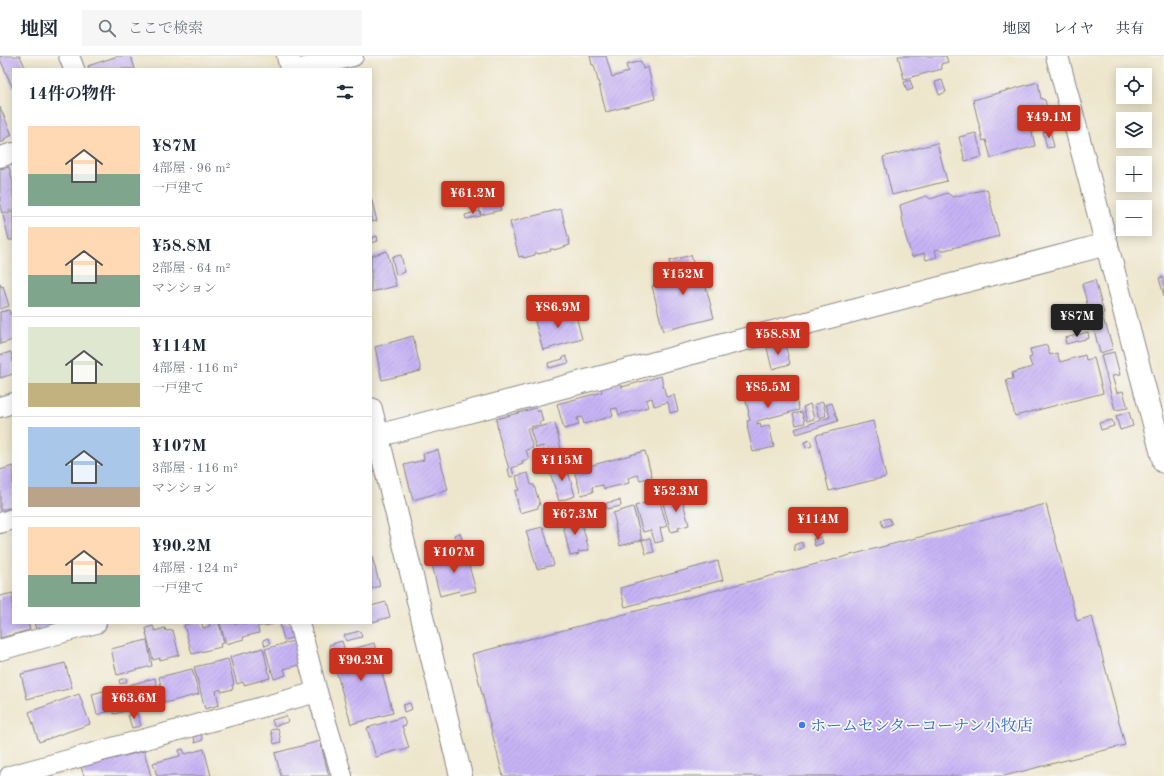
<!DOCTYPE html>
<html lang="ja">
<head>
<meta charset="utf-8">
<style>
  body { margin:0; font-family:"Old Standard TT","Noto Serif JP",serif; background:#f6f6f7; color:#1f2937; height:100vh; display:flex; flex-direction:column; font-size:15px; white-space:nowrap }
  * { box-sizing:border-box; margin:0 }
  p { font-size:13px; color:#747a83 }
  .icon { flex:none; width:22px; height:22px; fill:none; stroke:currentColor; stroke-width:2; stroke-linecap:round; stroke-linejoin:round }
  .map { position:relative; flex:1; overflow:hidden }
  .drawer { position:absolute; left:12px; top:12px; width:360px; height:556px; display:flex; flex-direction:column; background:#fff; border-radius:0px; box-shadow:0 2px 10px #0003 }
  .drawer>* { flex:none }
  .controls { position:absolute; left:1116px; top:12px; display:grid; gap:8px }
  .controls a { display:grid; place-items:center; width:36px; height:36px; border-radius:0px; background:#fff; box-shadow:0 2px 10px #0003; font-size:20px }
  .price { position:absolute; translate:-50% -34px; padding:0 9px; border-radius:4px; background:#c8321e; color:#fff; font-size:13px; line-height:26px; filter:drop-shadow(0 1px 2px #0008) }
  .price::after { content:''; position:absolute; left:50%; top:24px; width:12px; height:9px; margin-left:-6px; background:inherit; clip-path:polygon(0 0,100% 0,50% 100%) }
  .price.current { background:#222; color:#fff }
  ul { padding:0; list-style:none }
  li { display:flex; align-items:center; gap:12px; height:100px; padding:0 16px }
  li+li { border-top:1px solid #e0e1e3 }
  li span { display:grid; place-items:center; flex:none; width:112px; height:80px; border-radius:0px; color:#555 }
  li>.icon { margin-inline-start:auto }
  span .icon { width:48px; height:48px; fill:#fffc; stroke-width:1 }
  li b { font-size:17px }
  h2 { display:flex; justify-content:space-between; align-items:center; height:48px; padding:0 16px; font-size:17px }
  header { display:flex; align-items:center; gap:24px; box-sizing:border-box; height:56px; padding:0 20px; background:#fff; border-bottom:1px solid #e0e1e3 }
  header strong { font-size:19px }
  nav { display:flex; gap:22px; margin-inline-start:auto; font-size:14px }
  .search { width:280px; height:36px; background:#f6f6f7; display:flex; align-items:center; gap:10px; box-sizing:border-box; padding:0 14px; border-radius:0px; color:#747a83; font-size:15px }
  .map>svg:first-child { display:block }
  .building { fill:url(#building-hatch) }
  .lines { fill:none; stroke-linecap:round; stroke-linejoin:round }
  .minor-casing { stroke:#888484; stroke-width:22 }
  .tertiary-casing { stroke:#888484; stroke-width:24 }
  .minor { stroke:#fff; stroke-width:20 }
  .tertiary { stroke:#fff; stroke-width:22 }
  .shop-dot { fill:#3f7fe0; stroke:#f6f6f2; stroke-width:1.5 }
  .labels { text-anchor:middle; stroke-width:3.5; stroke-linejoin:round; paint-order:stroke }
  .shop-label { font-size:16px; fill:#366cbe; stroke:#f6f6f2; text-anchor:start }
</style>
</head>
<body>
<header>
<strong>地図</strong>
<div class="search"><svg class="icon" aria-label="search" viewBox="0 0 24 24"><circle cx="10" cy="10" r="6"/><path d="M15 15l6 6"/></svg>ここで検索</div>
<nav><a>地図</a><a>レイヤ</a><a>共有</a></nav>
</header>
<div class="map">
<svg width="1164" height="720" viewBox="0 0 1164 720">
  <defs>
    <pattern id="building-hatch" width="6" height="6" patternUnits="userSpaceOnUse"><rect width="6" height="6" fill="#c6b3f5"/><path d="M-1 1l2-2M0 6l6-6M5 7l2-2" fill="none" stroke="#aa9ad3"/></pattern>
  </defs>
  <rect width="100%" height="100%" fill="#f6f6f2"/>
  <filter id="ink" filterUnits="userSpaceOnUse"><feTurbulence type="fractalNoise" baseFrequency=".025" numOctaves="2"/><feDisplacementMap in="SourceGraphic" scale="8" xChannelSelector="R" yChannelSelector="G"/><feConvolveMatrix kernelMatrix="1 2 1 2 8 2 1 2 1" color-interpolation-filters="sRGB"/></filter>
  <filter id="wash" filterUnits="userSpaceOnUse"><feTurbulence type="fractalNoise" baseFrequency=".012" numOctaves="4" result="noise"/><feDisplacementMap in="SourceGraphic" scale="16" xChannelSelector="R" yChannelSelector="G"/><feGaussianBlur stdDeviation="0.9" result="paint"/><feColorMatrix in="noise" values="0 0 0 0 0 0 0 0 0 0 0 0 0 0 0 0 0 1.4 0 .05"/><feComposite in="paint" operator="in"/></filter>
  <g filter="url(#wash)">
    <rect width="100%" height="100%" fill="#eee6cc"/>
    <g id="blocks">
      <g class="building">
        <path d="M 0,0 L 20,0 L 26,13 L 13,13 L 13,33 L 0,3 Z"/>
        <path d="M 118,0 L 131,0 L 135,13 L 89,13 L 88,10 Z"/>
        <path d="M 590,0 L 606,0 L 612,21 L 628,16 L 626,9 L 641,5 L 643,13 L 648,11 L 655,43 L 606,56 L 594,9 L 592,9 Z"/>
        <path d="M 898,0 L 946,0 L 948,6 L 941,8 L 942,13 L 904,23 Z"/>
        <path d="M 910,24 L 913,33 L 907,35 L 904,26 Z"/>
        <path d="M 942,24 L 946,36 L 939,39 L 935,26 Z"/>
        <path d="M 1038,26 L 1041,43 L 1043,43 L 1045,44 L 1052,70 L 1050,72 L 1032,76 L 1035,90 L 991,102 L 986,84 L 983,85 L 973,44 Z"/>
        <path d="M 0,51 L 12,79 L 4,83 L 5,85 L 0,87 Z"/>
        <path d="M 1050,74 L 1054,91 L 1047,92 L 1043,76 Z"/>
        <path d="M 976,77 L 982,101 L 965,105 L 959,81 Z"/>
        <path d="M 937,87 L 947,125 L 892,139 L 883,101 Z"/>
        <path d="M 9,111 L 13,127 L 13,154 L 2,157 L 0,150 L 0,113 Z"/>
        <path d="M 987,133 L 999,180 L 941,195 L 938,193 L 935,194 L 937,201 L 926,204 L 924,197 L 912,201 L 905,178 L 900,149 L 926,140 L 931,143 L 947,137 L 953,141 Z"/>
        <path d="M 496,135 L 501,154 L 481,159 L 479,150 L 483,149 L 480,140 Z"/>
        <path d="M 371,142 L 377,165 L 371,166 Z"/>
        <path d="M 561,153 L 570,189 L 554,194 L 554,193 L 550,193 L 551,195 L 538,198 L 538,197 L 535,197 L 535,199 L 523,202 L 523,200 L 519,201 L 510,166 Z"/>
        <path d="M 479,155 L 481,160 L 466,163 L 465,159 Z"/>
        <path d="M 13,156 L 13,184 L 9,184 L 3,159 Z"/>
        <path d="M 377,180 L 378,185 L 371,187 L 371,182 Z"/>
        <path d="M 387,195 L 396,230 L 371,236 L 371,200 Z"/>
        <path d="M 401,199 L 405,216 L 396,219 L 392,201 Z"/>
        <path d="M 691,199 L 695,214 L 701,212 L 714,262 L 663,275 L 652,230 L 674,225 L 669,205 Z"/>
        <path d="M 1164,221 L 1164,240 L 1159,222 Z"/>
        <path d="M 1095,224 L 1104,257 L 1102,258 L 1105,269 L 1106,269 L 1113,293 L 1100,297 L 1082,228 Z"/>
        <path d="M 0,227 L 1,231 L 3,230 L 9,250 L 0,253 Z"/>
        <path d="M 574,252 L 582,283 L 543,294 L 534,262 Z"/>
        <path d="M 9,254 L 10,258 L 13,258 L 13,284 L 0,288 L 0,256 Z"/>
        <path d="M 1088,276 L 1089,282 L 1066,288 L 1065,282 Z"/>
        <path d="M 413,280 L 421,315 L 382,324 L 375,291 Z"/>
        <path d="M 785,288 L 790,308 L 772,313 L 767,292 Z"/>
        <path d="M 1047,289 L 1050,299 L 1057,297 L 1060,306 L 1085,299 L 1086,304 L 1094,302 L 1103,337 L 1015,360 L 1006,324 L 1013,323 L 1012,317 L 1032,311 L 1029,302 L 1032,301 L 1030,293 Z"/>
        <path d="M 11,296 L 13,304 L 13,318 L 0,322 L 0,299 Z"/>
        <path d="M 1114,296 L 1120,319 L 1112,320 L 1117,337 L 1123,335 L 1128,352 L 1115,354 L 1101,299 Z"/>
        <path d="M 566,300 L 569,307 L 549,312 L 548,307 L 563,303 L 562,302 Z"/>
        <path d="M 661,320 L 666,341 L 674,339 L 678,355 L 670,357 L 668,346 L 654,350 L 652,342 L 646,344 L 648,351 L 619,359 L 617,352 L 611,353 L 613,360 L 584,368 L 582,361 L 577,362 L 579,369 L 564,373 L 557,348 L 602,336 L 601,332 L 621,327 L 622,331 Z"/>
        <path d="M 790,321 L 799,354 L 757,365 L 757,368 L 760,367 L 761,372 L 769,369 L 774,391 L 753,396 L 747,370 L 748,370 L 747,365 L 750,364 L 748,357 L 749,357 L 743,333 Z"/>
        <path d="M 823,346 L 826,360 L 819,362 L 815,348 Z"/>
        <path d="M 832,347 L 838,365 L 797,378 L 795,373 L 830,361 L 826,349 Z"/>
        <path d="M 810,348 L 814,363 L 807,365 L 803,351 Z"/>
        <path d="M 536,352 L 538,356 L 540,354 L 543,365 L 539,366 L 540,369 L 529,371 L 527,373 L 533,392 L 526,394 L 529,403 L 522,405 L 523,408 L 512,412 L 514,420 L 510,421 L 508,413 L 509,413 L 499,380 L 496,363 Z"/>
        <path d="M 802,356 L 805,367 L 796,369 L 793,358 Z"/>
        <path d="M 1129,356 L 1133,370 L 1120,374 L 1116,360 Z"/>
        <path d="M 1112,364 L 1114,370 L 1101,374 L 1099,367 Z"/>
        <path d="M 873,365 L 886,421 L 829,435 L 816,379 Z"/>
        <path d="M 555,367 L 562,397 L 547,401 L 546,398 L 545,399 L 543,390 L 536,392 L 530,373 Z"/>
        <path d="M 810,384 L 812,390 L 806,392 L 804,386 Z"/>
        <path d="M 438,394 L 448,434 L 413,444 L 404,409 L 424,404 L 423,398 Z"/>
        <path d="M 645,395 L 652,421 L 640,424 L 638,419 L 628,422 L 629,427 L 604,433 L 603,429 L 592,431 L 593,436 L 581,439 L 574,414 Z"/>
        <path d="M 564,407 L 565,412 L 567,412 L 575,440 L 559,445 L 550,416 L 552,415 L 551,411 Z"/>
        <path d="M 13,410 L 13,451 L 0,454 L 0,414 Z"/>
        <path d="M 528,417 L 531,429 L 534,429 L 540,449 L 538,450 L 538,452 L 520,457 L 515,435 L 519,434 L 516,420 Z"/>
        <path d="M 681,439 L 689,469 L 678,472 L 679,474 L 671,476 L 662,444 Z"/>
        <path d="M 659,443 L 667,470 L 660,472 L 663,485 L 655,487 L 651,474 L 643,476 L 635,450 Z"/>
        <path d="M 620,444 L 621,450 L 607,453 L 606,447 Z"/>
        <path d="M 1046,448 L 1077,565 L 1092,560 L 1125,689 L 1004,720 L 503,720 L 472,598 Z"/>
        <path d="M 633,451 L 642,484 L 650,482 L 654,496 L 646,498 L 642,484 L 620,490 L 615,469 L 616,469 L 613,457 Z"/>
        <path d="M 580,461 L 589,494 L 581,496 L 580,495 L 578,496 L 579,498 L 570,500 L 562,465 Z"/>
        <path d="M 889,462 L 892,468 L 883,471 L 881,464 Z"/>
        <path d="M 543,471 L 554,509 L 537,513 L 526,475 Z"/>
        <path d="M 460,477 L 464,490 L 457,492 L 454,479 Z"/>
        <path d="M 821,481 L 823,487 L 815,490 L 813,483 Z"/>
        <path d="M 802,486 L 803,492 L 795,495 L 794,489 Z"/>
        <path d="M 464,491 L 476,535 L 460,539 L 459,535 L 440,540 L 431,505 L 462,496 L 461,492 Z"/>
        <path d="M 371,497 L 380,530 L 371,533 Z"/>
        <path d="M 718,505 L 723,524 L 625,551 L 620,532 Z"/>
        <path d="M 13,537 L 13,567 L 28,567 L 30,574 L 0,582 L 0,540 Z"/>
        <path d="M 386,546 L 390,561 L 372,566 L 371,561 L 371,550 Z"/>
        <path d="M 34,567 L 64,567 L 44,573 L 43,571 L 36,573 Z"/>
        <path d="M 193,567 L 202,567 L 203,572 L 210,570 L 209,567 L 219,567 L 224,587 L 220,588 L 221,591 L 192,598 L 184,569 Z"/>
        <path d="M 220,567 L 257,567 L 259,577 L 243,581 L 244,583 L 226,588 Z"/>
        <path d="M 259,567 L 274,567 L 274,568 L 264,570 L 264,569 L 259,570 Z"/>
        <path d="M 284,567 L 297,567 L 300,580 L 284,584 L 280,568 Z"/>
        <path d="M 153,570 L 155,575 L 165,572 L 166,575 L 173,574 L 179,599 L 160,604 L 160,602 L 153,604 L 146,577 L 147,577 L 146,572 Z"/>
        <path d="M 360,575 L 362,581 L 346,585 L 344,579 Z"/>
        <path d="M 268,582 L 270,588 L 265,590 L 263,584 Z"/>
        <path d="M 300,583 L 307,607 L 284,613 L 286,619 L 274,623 L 265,593 Z"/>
        <path d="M 147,584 L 152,610 L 117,619 L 111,593 Z"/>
        <path d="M 342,585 L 345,595 L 374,587 L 393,657 L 351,668 L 329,589 Z"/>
        <path d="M 263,592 L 270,622 L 244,629 L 243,626 L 237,628 L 230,601 Z"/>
        <path d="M 228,603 L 234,628 L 232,629 L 233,633 L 221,636 L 221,633 L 216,635 L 219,649 L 205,653 L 194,611 Z"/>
        <path d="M 65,607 L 72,632 L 27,643 L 21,618 Z"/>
        <path d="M 192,613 L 199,638 L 165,647 L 159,621 Z"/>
        <path d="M 126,622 L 127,626 L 120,628 L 119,624 Z"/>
        <path d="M 155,622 L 161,648 L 128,656 L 122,631 Z"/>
        <path d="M 119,631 L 126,655 L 114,658 L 112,654 L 97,659 L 92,638 Z"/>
        <path d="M 79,638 L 90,668 L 39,686 L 29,656 Z"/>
        <path d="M 410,647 L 412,653 L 404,656 L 403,649 Z"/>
        <path d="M 137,657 L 141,670 L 132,672 L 128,659 Z"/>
        <path d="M 286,660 L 288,666 L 274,670 L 272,664 Z"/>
        <path d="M 403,661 L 406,669 L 402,670 L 409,692 L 401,695 L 400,693 L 376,701 L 367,672 Z"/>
        <path d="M 278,672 L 281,686 L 274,688 L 271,674 Z"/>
        <path d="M 201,678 L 203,684 L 195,687 L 194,681 Z"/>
        <path d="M 320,685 L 329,720 L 281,720 L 275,697 Z"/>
        <path d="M 183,693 L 185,698 L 204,693 L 211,720 L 157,720 L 153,707 L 180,700 L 179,694 Z"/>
        <path d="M 144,695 L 151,720 L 84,720 L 81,711 Z"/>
      </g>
    </g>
  </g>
  <g filter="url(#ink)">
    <use href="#blocks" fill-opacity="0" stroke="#888484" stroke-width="1"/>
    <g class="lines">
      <defs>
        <g id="minor">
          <path d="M 69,0 L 74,13"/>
          <path d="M 300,13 L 353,0"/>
          <path d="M 0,101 L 13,97"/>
          <path d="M 0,351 L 13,347"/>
          <path d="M 0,467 L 13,463"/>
          <path d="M 299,567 L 317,636 L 342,720"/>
          <path d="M 0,594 L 96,567"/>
          <path d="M 10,720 L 317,636"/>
        </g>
        <g id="tertiary">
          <path d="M 288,0 L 291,13"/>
          <path d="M 1057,0 L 1164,406"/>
          <path d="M 371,353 L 461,720"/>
          <path d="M 377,380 L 1107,188"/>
        </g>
      </defs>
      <use href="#minor" class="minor-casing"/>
      <use href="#tertiary" class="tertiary-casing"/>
      <use href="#minor" class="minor"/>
      <use href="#tertiary" class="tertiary"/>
    </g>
  </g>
  <circle class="shop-dot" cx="802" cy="669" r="4"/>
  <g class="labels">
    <g class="shop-label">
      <text x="810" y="675">ホームセンターコーナン小牧店</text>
    </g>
  </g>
</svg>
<div class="controls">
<a><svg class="icon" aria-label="locate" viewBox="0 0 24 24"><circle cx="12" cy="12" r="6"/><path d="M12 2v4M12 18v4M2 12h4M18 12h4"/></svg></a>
<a><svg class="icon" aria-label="layers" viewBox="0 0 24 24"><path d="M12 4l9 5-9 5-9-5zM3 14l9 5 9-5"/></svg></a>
<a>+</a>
<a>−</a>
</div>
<b class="price" style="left:1049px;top:83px">¥49.1M</b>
<b class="price" style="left:473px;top:159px">¥61.2M</b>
<b class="price" style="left:683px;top:240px">¥152M</b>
<b class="price" style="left:558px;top:273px">¥86.9M</b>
<b class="price current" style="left:1077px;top:282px">¥87M</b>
<b class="price" style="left:778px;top:300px">¥58.8M</b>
<b class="price" style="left:768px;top:353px">¥85.5M</b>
<b class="price" style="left:562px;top:426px">¥115M</b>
<b class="price" style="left:676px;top:457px">¥52.3M</b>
<b class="price" style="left:575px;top:480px">¥67.3M</b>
<b class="price" style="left:818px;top:485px">¥114M</b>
<b class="price" style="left:454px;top:518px">¥107M</b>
<b class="price" style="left:361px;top:626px">¥90.2M</b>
<b class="price" style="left:134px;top:664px">¥63.6M</b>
<section class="drawer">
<h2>14件の物件<svg class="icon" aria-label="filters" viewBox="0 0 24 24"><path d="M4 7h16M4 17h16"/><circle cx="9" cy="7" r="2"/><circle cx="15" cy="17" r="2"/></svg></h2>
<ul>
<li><span style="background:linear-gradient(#ffd9b3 60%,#7fa58c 0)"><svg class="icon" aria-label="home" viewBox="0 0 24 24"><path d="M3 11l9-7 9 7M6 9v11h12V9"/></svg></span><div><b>¥87M</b><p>4部屋 · 96 m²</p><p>一戸建て</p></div></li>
<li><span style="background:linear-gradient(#ffd9b3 60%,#7fa58c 0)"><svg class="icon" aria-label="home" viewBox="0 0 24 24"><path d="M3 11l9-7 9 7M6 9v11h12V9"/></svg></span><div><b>¥58.8M</b><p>2部屋 · 64 m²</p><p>マンション</p></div></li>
<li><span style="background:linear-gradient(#dfe7d0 70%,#c2b280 0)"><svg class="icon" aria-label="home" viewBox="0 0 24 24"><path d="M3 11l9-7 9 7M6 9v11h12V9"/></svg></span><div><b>¥114M</b><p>4部屋 · 116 m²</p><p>一戸建て</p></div></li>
<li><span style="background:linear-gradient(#a9c7e8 75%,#b9a48a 0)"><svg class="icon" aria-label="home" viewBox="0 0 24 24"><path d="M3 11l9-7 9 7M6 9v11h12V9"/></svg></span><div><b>¥107M</b><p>3部屋 · 116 m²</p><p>マンション</p></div></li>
<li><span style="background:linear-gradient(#ffd9b3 60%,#7fa58c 0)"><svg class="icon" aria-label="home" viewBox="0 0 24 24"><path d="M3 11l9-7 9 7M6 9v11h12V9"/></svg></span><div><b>¥90.2M</b><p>4部屋 · 124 m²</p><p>一戸建て</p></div></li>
</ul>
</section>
</div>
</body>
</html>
